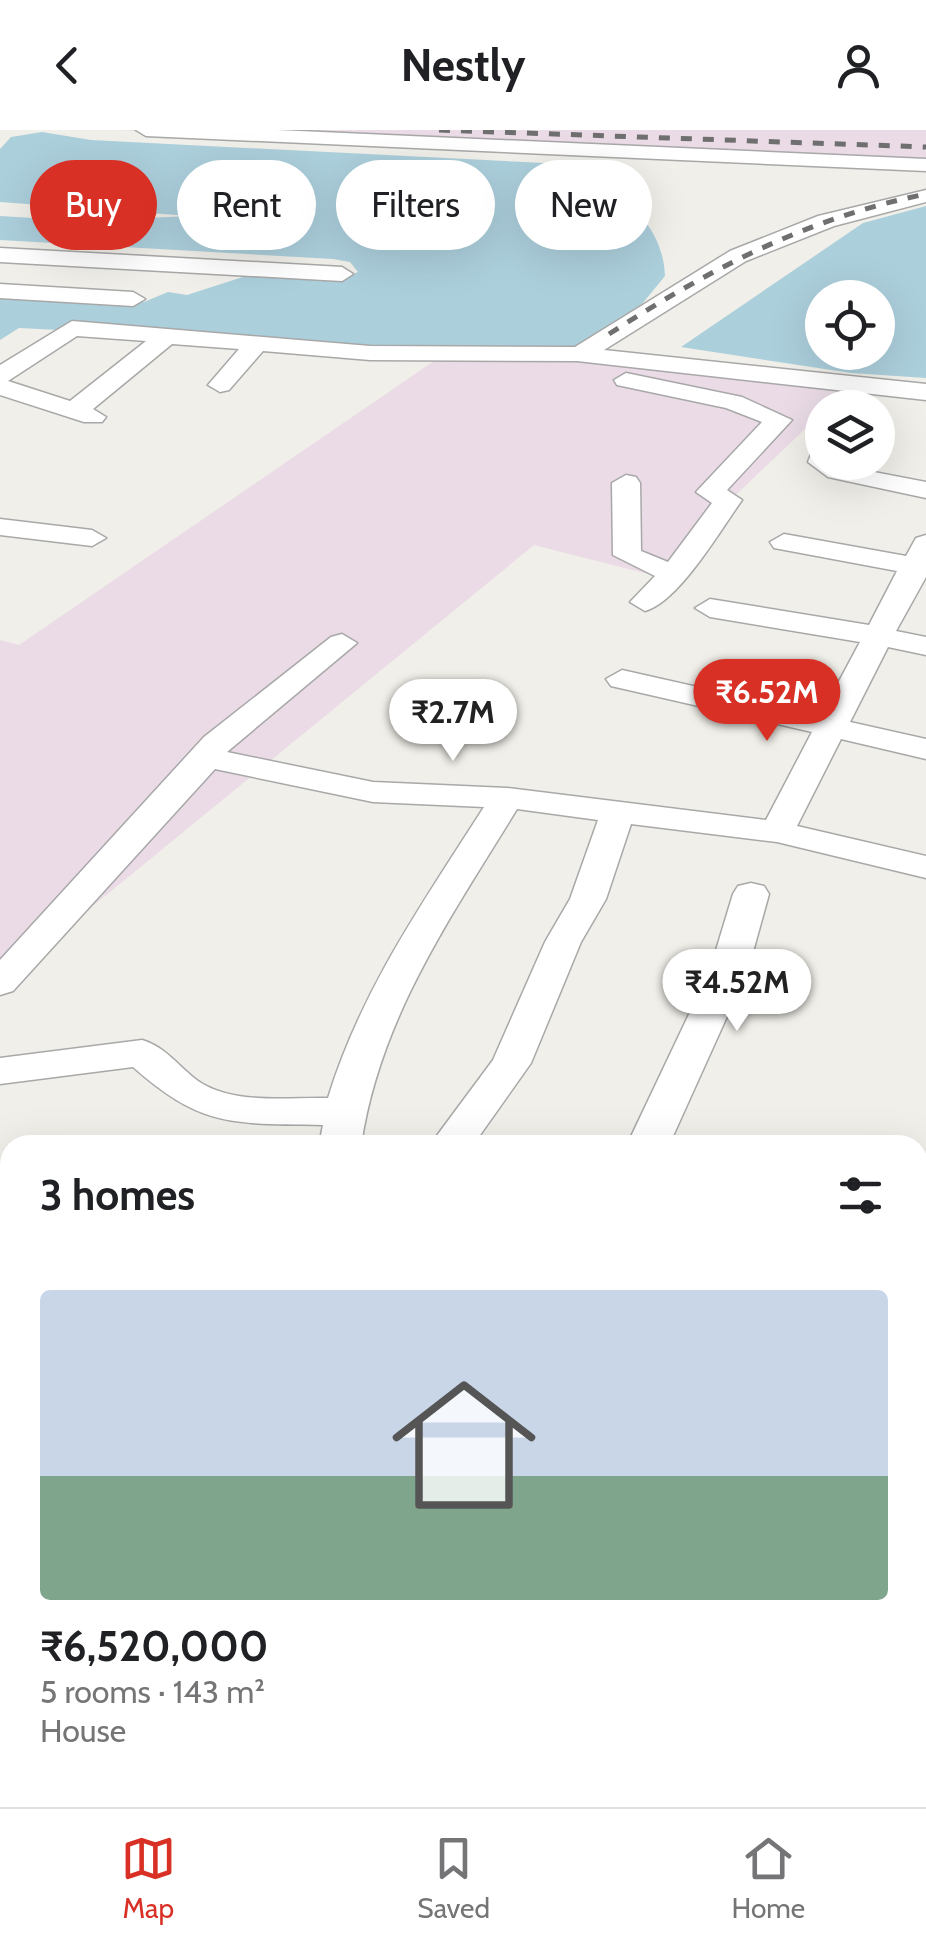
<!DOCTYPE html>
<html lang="en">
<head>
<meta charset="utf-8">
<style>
  body { margin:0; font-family:Cabin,sans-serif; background:#f6f6f6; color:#202124; height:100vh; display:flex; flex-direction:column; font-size:38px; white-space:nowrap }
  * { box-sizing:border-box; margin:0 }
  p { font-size:32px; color:#757577 }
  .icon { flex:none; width:55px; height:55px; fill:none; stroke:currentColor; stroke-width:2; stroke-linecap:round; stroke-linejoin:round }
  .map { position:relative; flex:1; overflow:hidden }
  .drawer { position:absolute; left:0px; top:1005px; width:928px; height:672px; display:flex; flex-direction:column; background:#fff; border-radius:30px 30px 0 0; box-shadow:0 10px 40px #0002 }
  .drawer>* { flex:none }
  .guide { position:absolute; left:30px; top:30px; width:868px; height:90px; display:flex; gap:20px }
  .tools { position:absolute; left:805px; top:150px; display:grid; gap:20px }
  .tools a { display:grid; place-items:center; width:90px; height:90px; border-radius:50%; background:#fff; box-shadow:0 10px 40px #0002; font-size:50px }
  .price { position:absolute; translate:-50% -85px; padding:0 22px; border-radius:35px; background:#fff; color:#222; font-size:32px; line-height:65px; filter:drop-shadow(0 2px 5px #0008) }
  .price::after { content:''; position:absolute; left:50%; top:60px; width:30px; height:22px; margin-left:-15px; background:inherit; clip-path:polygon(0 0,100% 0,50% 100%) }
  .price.selected { background:#d93025; color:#fff }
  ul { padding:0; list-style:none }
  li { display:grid; align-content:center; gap:20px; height:530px; padding:0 40px }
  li+li { border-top:2px solid #e0e0e0 }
  li span { display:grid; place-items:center; height:310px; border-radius:10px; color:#555 }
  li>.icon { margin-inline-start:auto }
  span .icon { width:180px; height:180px; fill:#fffc; stroke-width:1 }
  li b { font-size:42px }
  h2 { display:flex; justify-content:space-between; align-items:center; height:120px; padding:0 40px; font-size:42px }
  .pill { padding:0 35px; border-radius:45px; background:#fff; box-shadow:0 10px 40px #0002; font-size:35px; line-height:90px }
  .pill.selected { background:#d93025; color:#fff }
  header { display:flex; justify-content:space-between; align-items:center; height:130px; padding:0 40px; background:#fff; font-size:45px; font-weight:700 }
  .tabs { display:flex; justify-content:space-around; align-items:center; height:140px; border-top:2px solid #e0e0e0; background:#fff; font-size:28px; color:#757577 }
  .tabs a { display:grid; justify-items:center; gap:5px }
  .tabs .selected { color:#d93025 }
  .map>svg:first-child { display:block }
  .industrial { fill:#eadbe6 }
  .water { fill:#accfdc; fill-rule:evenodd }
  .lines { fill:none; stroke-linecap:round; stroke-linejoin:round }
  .minor-casing { stroke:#a8a8a8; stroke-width:3 }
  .minor { fill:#fff; fill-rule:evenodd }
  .rail { stroke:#6f6f6f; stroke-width:5; stroke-dasharray:11 11; stroke-linecap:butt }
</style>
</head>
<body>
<header><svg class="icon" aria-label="back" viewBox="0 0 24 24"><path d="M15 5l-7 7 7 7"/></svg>Nestly<svg class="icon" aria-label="person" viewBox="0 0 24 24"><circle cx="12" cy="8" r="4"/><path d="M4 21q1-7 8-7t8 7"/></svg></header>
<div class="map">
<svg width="926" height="1677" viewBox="0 0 926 1677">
  <rect width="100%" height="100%" fill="#f1efe9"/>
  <g class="industrial">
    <path d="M 118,0 L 926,0 L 926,33 L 391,17 Z"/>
    <path d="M 450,220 L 849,257 L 652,445 L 534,415 L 0,852 L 0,510 L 19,515 Z"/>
  </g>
  <g class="water">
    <path d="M 42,2 L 91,10 L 544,33 C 601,52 662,79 665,146 L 642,174 L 560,226 L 19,198 L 0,210 L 0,165 L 144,172 L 168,162 L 187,165 L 255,143 L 346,147 L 358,142 L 350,132 L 333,129 L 0,110 L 0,86 L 83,91 L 190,86 L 0,72 L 0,19 L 11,7 Z"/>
    <path d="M 926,76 L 926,248 L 851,243 L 681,217 L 863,93 ZM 822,168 L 878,168 L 878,222 L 822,222 Z"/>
  </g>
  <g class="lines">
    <defs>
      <g id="minor">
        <path d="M 136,0 L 277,0 L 926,29 L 926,41 L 146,6 Z"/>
        <path d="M 926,60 L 926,72 L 834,96 L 746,131 L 604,220 L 926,254 L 926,270 L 577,231 L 370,230 L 263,221 L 229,260 L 220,262 L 208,255 L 239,219 L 172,214 L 93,279 L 106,287 L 102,292 L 84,292 L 0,265 L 0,235 L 72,191 L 370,216 L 575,217 L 730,121 L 818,86 ZM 77,206 L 146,211 L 70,271 L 8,251 Z"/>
        <path d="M 0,118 L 342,137 L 353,144 L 342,151 L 0,132 Z"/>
        <path d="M 0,154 L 133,162 L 145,169 L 133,176 L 0,168 Z"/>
        <path d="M 626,243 L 742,267 L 792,290 L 727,360 L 742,370 C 721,399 679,472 645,481 L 630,472 L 655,446 L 613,425 L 612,353 L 626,345 L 636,347 L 640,353 L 641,421 L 668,432 L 712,373 L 696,362 L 762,292 L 726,278 L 617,255 L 614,250 Z"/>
        <path d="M 822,317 L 822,332 L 926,352 L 926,368 L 828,347 L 808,332 L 813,319 Z"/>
        <path d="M 0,389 L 92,400 L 106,408 L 92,416 L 0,405 Z"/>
        <path d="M 784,404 L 906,426 L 916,408 L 926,405 L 926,447 L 896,501 L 926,507 L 926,525 L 888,517 L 850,592 L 926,609 L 926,629 L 841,609 L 797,696 L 926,726 L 926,748 L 777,712 L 631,694 L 606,769 L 581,812 L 531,933 L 473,1015 L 430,1015 L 493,930 L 545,812 L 570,769 L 598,690 L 517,679 C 451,787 380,887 361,1015 L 319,1015 L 323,995 C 234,993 203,999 133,937 L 0,954 L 0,928 L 142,910 C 166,917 179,937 198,951 C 233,975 287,967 328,968 C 361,860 424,771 484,677 L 373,672 L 215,639 L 13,861 L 0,865 L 0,830 L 204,607 L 331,507 L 342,504 L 357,513 L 227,622 L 373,652 L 507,658 L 766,690 L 812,602 L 611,556 L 606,549 L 622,540 L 821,585 L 860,512 L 710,487 L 695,478 L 710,469 L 869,495 L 897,441 L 774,418 L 770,412 Z"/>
        <path d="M 751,753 L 764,756 L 769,764 L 748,840 L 669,1015 L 627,1015 L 710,840 L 733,764 L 738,756 Z"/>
        <path d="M 10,1181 L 10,1215 L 0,1218 L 0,1184 Z"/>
        <path d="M 918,1366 L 926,1369 L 926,1409 L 918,1406 Z"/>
        <path d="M 92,1668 L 142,1668 L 145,1674 L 87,1677 Z"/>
        <path d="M 718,1668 L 773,1668 L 771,1677 L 715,1677 Z"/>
      </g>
    </defs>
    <use href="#minor" class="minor-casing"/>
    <use href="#minor" class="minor"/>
    <g class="rail">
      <path d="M 439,0 L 926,17"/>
      <path d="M 609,204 C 710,139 807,88 926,64"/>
    </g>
  </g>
</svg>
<div class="tools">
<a><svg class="icon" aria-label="locate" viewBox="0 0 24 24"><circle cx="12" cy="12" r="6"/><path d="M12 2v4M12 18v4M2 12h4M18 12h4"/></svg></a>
<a><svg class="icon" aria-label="layers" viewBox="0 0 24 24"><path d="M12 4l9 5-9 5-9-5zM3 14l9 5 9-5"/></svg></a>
</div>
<b class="price selected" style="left:767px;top:614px">₹6.52M</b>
<b class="price" style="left:453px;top:634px">₹2.7M</b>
<b class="price" style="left:737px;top:904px">₹4.52M</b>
<div class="guide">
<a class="pill selected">Buy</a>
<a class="pill">Rent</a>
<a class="pill">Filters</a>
<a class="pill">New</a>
</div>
<section class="drawer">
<h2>3 homes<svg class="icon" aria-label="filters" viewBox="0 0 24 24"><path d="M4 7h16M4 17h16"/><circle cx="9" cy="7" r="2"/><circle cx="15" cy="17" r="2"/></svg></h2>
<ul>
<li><span style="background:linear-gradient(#c9d6e8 60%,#7fa58c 0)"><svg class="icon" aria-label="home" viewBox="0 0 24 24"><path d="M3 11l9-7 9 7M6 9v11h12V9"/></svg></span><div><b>₹6,520,000</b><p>5 rooms · 143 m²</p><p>House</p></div></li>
</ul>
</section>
</div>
<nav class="tabs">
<a class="selected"><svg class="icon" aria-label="map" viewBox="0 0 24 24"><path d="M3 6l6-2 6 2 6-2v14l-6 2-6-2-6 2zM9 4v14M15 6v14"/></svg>Map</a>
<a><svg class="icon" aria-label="saved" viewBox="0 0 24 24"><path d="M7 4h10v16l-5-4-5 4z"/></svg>Saved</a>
<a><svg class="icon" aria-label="home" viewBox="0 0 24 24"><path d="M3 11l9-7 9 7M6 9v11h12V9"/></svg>Home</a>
</nav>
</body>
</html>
